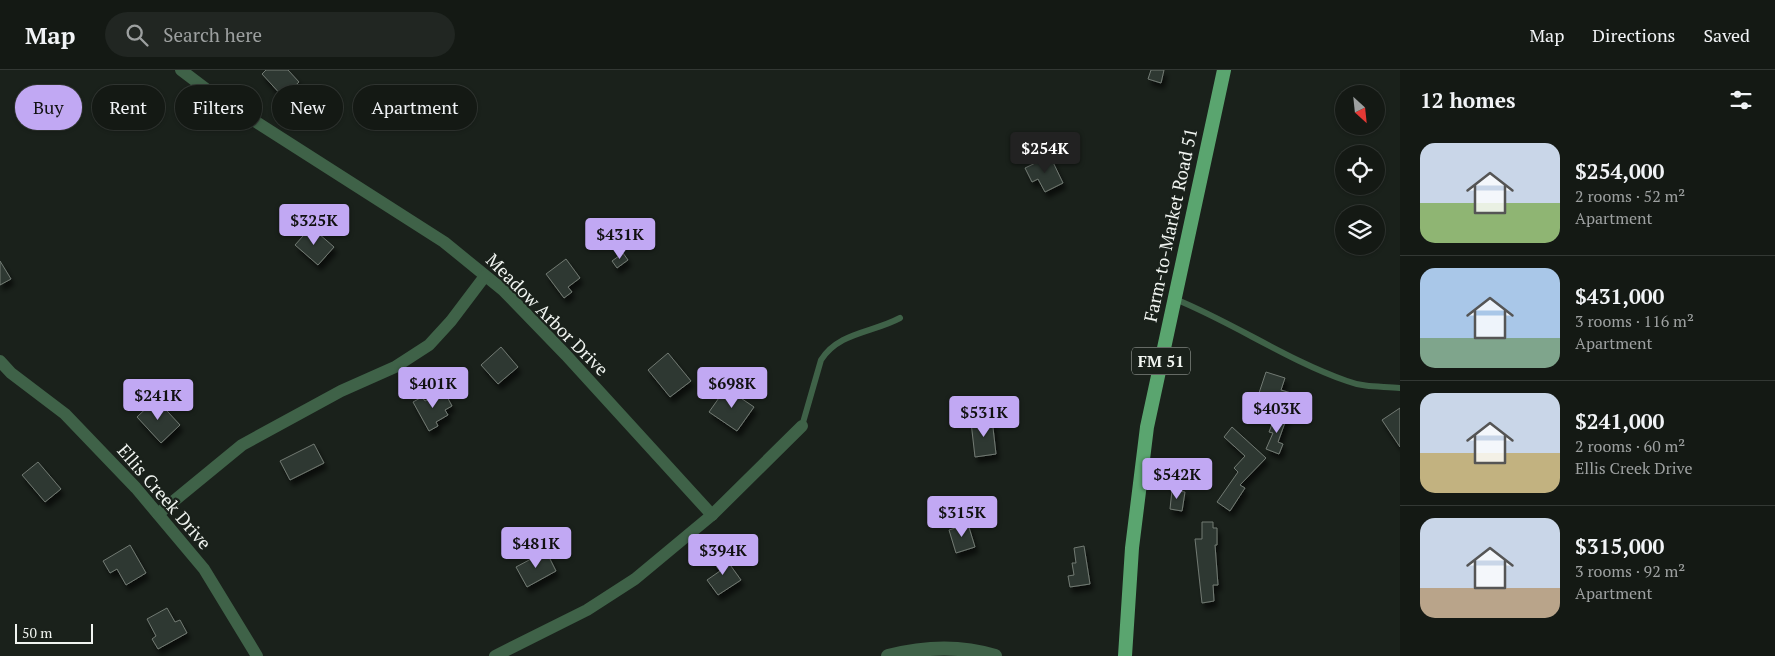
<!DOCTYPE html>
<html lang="en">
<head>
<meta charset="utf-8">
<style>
  body { margin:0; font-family:"PT Serif",serif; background:#212622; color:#f1f3f6; height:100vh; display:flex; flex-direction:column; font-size:19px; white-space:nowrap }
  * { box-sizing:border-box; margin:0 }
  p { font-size:16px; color:#9da0a0 }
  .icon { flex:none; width:28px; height:28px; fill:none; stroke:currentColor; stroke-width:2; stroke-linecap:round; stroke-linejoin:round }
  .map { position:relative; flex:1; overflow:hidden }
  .sheet { display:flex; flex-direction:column; background:#141914; width:375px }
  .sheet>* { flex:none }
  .banner { position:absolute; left:15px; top:15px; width:475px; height:45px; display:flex; gap:10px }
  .needle { width:32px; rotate:153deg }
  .controls { position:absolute; left:1335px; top:15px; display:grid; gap:10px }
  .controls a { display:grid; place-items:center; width:50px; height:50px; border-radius:50%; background:#141914; box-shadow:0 1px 4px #0004,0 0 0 1px #333834; font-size:25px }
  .scale { position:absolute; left:15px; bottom:12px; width:78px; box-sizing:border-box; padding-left:5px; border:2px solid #f0f4f0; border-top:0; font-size:14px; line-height:18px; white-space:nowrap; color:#f0f4f0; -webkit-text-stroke:4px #1a211b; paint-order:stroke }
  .price { position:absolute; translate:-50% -42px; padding:0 11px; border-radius:5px; background:#c1a8f3; color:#111; font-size:16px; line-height:32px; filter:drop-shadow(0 1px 2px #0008) }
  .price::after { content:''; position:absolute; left:50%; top:30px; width:15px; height:11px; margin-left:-8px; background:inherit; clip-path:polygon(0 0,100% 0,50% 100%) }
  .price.on { background:#222; color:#fff }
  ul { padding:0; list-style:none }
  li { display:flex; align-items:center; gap:15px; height:125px; padding:0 20px }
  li+li { border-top:1px solid #333834 }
  li span { display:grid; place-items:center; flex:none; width:140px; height:100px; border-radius:15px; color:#555 }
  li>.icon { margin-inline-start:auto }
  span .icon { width:60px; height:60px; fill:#fffc; stroke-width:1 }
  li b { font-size:21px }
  h2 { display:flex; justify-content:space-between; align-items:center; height:60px; padding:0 20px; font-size:21px }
  .tag { padding:0 18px; border-radius:22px; background:#141914; box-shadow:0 1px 4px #0004,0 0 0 1px #333834; font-size:18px; line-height:45px }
  .tag.on { background:#c1a8f3; color:#111 }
  header { display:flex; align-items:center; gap:30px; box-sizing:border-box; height:70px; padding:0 25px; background:#141914; border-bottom:1px solid #333834 }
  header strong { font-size:24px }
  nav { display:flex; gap:28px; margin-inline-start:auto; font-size:18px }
  .search { width:350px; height:45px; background:#212622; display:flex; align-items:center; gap:12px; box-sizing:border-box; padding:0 18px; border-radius:28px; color:#9da0a0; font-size:19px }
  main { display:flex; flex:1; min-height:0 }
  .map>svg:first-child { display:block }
  .building { fill:#2f3731; stroke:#717a73; filter:url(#shadow) }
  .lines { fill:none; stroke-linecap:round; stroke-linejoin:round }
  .service { stroke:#3f6248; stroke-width:6 }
  .minor { stroke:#3f6248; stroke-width:12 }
  .tertiary { stroke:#3f6248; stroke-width:14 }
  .primary { stroke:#5aa56f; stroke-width:14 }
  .labels { text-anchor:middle; stroke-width:4.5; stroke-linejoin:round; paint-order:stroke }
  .shield { fill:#1a211b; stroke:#b0b5b0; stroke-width:1 }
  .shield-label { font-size:16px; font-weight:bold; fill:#f0f4f0 }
  .street-label { font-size:18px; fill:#f0f4f0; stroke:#1a211b }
</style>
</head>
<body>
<header>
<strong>Map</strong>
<div class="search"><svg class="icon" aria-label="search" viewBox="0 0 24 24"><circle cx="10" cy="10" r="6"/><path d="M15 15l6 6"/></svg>Search here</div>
<nav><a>Map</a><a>Directions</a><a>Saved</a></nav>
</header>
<main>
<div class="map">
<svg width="1400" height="586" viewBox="0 0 1400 586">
  <defs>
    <filter id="shadow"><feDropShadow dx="3" dy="5.5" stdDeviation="2.5" flood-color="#0009"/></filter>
  </defs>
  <rect width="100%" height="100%" fill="#1a211b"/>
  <g class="building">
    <path d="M 266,0 L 288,0 L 299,12 L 283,27 L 262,4 Z"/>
    <path d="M 1151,0 L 1164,0 L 1161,13 L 1148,9 Z"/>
    <path d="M 1050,86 L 1063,113 L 1045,122 L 1038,109 L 1032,112 L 1025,98 Z"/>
    <path d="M 311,157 L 334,177 L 318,195 L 295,175 Z"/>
    <path d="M 623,183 L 628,190 L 617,198 L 612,191 Z"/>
    <path d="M 566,189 L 580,208 L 568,217 L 572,222 L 564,228 L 546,204 Z"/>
    <path d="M 0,191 L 11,209 L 0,215 Z"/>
    <path d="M 501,277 L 518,297 L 498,314 L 481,295 Z"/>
    <path d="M 668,283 L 691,311 L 670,327 L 648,300 Z"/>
    <path d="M 1266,302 L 1285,308 L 1281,320 L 1291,323 L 1288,332 L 1279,329 L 1273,347 L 1253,341 Z"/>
    <path d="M 726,318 L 754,337 L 737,361 L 709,342 Z"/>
    <path d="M 444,321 L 452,336 L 445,340 L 448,345 L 436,352 L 438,356 L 429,361 L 413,332 L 422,327 L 425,331 Z"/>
    <path d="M 156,329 L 180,355 L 161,373 L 137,347 Z"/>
    <path d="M 1400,338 L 1400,377 L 1382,350 Z"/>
    <path d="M 1282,342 L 1288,344 L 1278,372 L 1283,374 L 1279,384 L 1266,379 L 1273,363 L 1269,362 L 1274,349 L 1279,350 Z"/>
    <path d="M 992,349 L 996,384 L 975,387 L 971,352 Z"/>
    <path d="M 1232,357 L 1266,388 L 1240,415 L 1245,418 L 1230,441 L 1217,432 L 1238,402 L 1234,398 L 1245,386 L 1224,367 Z"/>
    <path d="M 314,374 L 324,393 L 290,410 L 280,391 Z"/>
    <path d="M 38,392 L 61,419 L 45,432 L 22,405 Z"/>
    <path d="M 1172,420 L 1185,422 L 1182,441 L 1170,439 Z"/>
    <path d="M 1202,452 L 1213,452 L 1213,458 L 1217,458 L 1217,475 L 1215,475 L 1218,515 L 1213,515 L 1214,531 L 1202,533 L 1195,469 L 1202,469 Z"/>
    <path d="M 968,454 L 975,477 L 956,483 L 949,460 Z"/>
    <path d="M 130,475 L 146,503 L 126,515 L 117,499 L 110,503 L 103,491 Z"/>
    <path d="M 1084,476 L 1090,514 L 1070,517 L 1068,506 L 1074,505 L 1072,493 L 1076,493 L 1074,478 Z"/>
    <path d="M 546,481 L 556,501 L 527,517 L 516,497 Z"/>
    <path d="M 723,485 L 741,510 L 718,525 L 707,510 L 720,501 L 713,492 Z"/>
    <path d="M 167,538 L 175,552 L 180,550 L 187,563 L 158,579 L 152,569 L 156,566 L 147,549 Z"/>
  </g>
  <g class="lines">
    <g class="service">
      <path d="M 1175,229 C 1234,253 1287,290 1347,311 C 1365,318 1382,316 1400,318"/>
      <path d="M 802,356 L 821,290 C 839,262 872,263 900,248"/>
    </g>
    <g class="minor">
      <path d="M 181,0 L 214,25 L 444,172 L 503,220 L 566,285 L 712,445"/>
      <path d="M 0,291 L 11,303 L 65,344 L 136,418 L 204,499 L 257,586"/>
      <path d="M 158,444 L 242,375 L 341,321 L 395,297 L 429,275 L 451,251 L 485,206"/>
      <path d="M 495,586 L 587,540 L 635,509 L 712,445 L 802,356"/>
    </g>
    <path class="tertiary" d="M 888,586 C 923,577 960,575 995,586"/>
    <path class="primary" d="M 1125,586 L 1132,478 L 1147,357 L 1224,0"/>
  </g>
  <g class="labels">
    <rect class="shield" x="1132" y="277.5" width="58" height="27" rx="4"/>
    <g class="shield-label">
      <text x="1161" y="297">FM 51</text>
    </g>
    <g class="street-label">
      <text transform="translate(1171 155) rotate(-78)" y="6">Farm-to-Market Road 51</text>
      <text transform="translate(547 245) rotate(45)" y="6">Meadow Arbor Drive</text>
      <text transform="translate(164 427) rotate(49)" y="6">Ellis Creek Drive</text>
    </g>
  </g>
</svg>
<div class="controls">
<a><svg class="needle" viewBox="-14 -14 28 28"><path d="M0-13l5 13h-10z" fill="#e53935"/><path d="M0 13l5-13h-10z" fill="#9da0a0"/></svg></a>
<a><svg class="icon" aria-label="locate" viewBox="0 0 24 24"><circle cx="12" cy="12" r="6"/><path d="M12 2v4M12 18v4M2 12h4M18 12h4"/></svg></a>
<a><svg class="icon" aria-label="layers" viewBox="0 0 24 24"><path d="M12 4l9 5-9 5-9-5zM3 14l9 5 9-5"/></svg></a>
</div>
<div class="scale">50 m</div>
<b class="price on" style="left:1045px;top:104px">$254K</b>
<b class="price" style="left:314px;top:176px">$325K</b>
<b class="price" style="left:620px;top:190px">$431K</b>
<b class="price" style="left:433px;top:339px">$401K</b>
<b class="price" style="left:732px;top:339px">$698K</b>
<b class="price" style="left:158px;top:351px">$241K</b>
<b class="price" style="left:1277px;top:364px">$403K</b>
<b class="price" style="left:984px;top:368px">$531K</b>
<b class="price" style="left:1177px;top:430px">$542K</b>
<b class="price" style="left:962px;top:468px">$315K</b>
<b class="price" style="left:536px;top:499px">$481K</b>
<b class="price" style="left:723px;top:506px">$394K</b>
<div class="banner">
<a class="tag on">Buy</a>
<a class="tag">Rent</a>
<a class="tag">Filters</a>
<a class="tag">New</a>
<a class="tag">Apartment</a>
</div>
</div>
<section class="sheet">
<h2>12 homes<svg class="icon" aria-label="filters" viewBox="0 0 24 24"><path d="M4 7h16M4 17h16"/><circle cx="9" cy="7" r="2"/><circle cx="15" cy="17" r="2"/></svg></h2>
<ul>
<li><span style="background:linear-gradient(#c9d6e8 60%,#8fb573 0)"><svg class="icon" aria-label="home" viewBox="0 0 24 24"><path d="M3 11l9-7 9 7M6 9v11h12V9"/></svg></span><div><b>$254,000</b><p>2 rooms · 52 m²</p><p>Apartment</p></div></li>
<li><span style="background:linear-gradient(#a9c7e8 70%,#7fa58c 0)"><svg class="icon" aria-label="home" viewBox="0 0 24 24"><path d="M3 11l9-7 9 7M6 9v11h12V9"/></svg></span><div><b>$431,000</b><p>3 rooms · 116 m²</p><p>Apartment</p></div></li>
<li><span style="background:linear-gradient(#c9d6e8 60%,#c2b280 0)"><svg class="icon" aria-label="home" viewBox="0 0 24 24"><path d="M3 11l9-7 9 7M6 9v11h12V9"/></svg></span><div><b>$241,000</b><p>2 rooms · 60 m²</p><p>Ellis Creek Drive</p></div></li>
<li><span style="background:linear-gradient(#c9d6e8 70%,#b9a48a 0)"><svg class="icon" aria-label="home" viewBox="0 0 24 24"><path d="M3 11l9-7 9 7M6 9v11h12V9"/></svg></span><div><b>$315,000</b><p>3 rooms · 92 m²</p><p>Apartment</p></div></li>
</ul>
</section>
</main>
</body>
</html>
